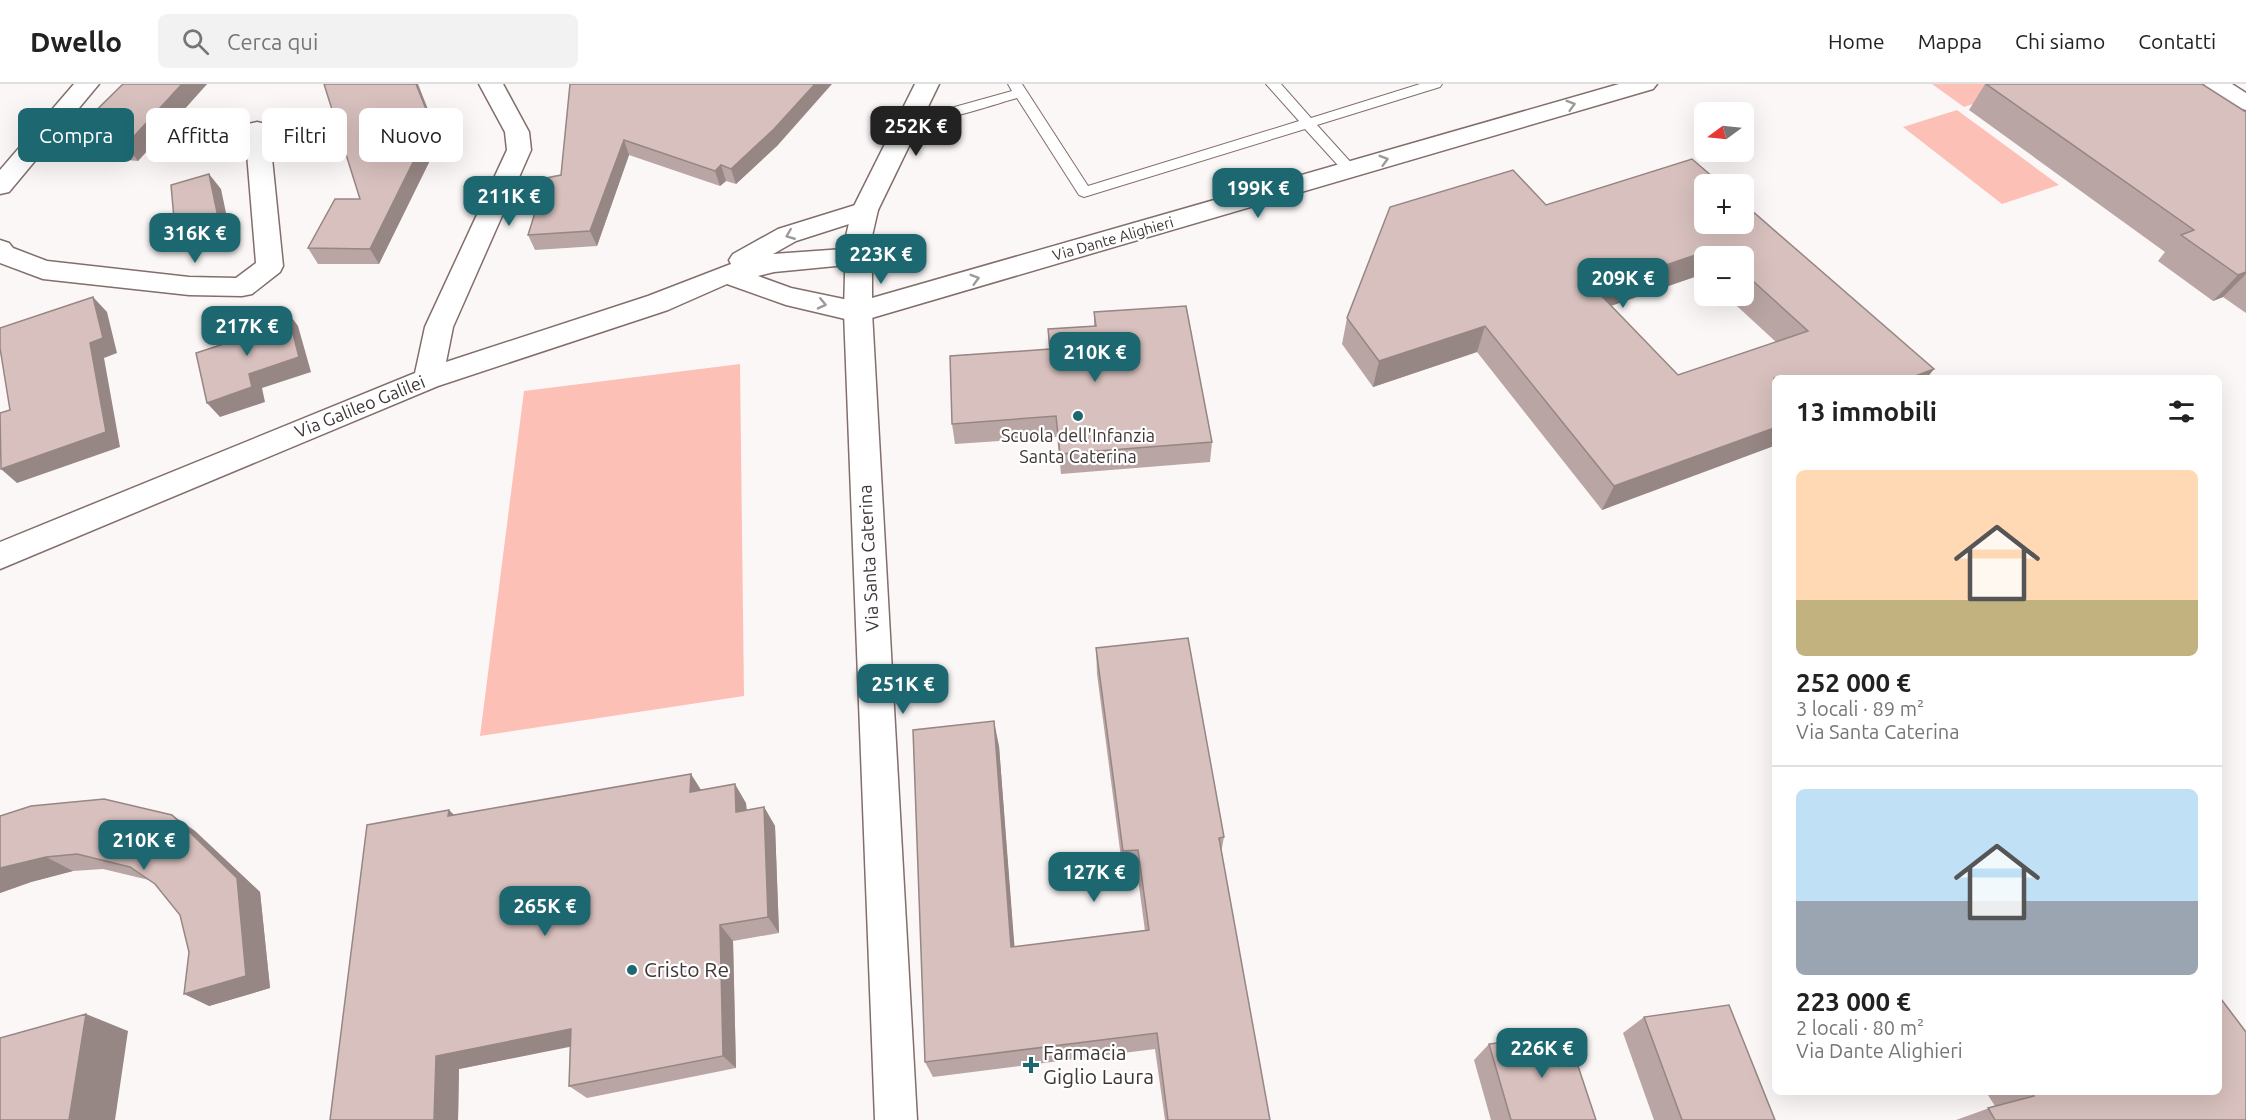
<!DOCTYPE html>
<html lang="it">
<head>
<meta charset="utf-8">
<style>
  body { margin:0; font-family:Ubuntu,sans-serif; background:#f2f2f2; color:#222; height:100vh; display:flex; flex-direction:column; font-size:22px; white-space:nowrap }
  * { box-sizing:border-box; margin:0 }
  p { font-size:20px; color:#767676 }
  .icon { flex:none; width:33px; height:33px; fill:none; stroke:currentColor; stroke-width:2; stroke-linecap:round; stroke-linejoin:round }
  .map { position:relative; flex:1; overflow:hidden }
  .drawer { position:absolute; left:1772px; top:291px; width:450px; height:720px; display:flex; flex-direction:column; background:#fff; border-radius:9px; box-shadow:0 6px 24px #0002 }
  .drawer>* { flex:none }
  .hud { position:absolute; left:18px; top:24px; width:570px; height:54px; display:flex; gap:12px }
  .needle { width:39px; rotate:255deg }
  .tools { position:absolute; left:1694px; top:18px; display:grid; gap:12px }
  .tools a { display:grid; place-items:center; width:60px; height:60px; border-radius:9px; background:#fff; box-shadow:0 6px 24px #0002; font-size:30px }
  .price { position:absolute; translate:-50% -51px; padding:0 14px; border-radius:12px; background:#1c6770; color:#fff; font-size:20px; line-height:39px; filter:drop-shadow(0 2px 3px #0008) }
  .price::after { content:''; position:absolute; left:50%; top:36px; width:18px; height:14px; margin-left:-9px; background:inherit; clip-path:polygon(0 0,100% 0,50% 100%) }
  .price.current { background:#222; color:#fff }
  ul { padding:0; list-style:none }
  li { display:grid; align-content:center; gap:12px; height:318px; padding:0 24px }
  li+li { border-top:2px solid #e0e0e0 }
  li span { display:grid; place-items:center; height:186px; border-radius:9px; color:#555 }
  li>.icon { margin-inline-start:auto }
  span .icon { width:108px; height:108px; fill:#fffc; stroke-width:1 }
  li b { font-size:26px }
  h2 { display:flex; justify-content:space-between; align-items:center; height:72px; padding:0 24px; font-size:26px }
  .tag { padding:0 21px; border-radius:9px; background:#fff; box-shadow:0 6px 24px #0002; font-size:21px; line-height:54px }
  .tag.current { background:#1c6770; color:#fff }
  header { display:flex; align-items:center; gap:36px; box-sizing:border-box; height:84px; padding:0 30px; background:#fff; border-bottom:2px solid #e0e0e0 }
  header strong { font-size:28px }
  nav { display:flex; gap:33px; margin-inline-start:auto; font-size:21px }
  .search { width:420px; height:54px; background:#f2f2f2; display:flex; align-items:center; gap:15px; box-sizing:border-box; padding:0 21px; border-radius:9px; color:#767676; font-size:22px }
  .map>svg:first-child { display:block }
  .green { fill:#fdc0b7 }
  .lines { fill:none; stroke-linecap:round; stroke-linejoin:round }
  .service-casing { stroke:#826e6b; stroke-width:2 }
  .minor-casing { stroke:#826e6b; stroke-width:3 }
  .tertiary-casing { stroke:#826e6b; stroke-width:3 }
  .secondary-casing { stroke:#826e6b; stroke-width:3 }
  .service { fill:#fff; fill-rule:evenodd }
  .minor { fill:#fff; fill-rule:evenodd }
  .tertiary { fill:#fff; fill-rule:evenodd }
  .secondary { fill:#fff; fill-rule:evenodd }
  .wall { fill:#b9a5a3; fill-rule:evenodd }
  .shaded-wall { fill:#968684 }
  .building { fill:#d7c0bd; stroke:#968684; stroke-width:1.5; fill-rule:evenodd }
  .oneway { stroke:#9f9a9a }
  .poi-dot { fill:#1c6770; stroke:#fff; stroke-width:2 }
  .labels { text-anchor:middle; stroke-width:4.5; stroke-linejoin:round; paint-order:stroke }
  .far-street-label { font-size:15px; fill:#3f3635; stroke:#fff }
  .street-label { font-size:18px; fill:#3f3635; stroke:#fff }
  .poi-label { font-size:18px; fill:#3f3635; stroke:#fff }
  .near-poi-label { font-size:21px; fill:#3f3635; stroke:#fff; text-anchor:start }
</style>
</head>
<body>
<header>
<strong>Dwello</strong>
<div class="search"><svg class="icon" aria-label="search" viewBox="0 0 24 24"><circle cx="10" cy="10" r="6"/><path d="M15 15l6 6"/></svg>Cerca qui</div>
<nav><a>Home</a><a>Mappa</a><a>Chi siamo</a><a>Contatti</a></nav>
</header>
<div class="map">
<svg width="2246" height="1036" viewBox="0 0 2246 1036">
  <rect width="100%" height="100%" fill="#fcf7f7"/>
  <g class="green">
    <path d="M 1932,0 L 2033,0 L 1964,23 Z"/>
    <path d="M 1957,26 L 2059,101 L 2002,120 L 1903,43 Z"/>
    <path d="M 740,280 L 744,612 L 480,652 L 524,307 Z"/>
  </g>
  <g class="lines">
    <defs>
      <path id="service" d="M 1008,0 L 1022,0 L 1088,102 L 1299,37 L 1266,0 L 1281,0 L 1311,34 L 1420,0 L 1442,0 L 1440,3 L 1317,41 L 1355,83 L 1357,86 L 1355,89 L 1345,89 L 1305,45 L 1084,113 L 1079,111 L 1017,14 C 998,19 915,48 904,36 L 906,33 L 933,29 L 1012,7 Z"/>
      <g id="minor">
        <path d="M 74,0 L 99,0 L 9,108 L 0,110 L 0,86 Z"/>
        <path d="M 479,0 L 503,0 L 529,48 L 531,66 L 453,243 L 446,278 L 648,212 L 731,180 L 729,176 L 733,170 L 778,145 L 865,118 L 874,120 L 878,126 L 874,132 L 796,157 L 773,170 L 858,164 L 867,167 L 871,173 L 867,179 L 774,188 L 758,192 L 791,204 L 858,218 L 1619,0 L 1657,0 L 1653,5 L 858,238 L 786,221 L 727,200 L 668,226 L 438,302 L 0,485 L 0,458 L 415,289 L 425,243 L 507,66 L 505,48 Z"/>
        <path d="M 257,38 L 266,40 L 269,45 L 283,182 L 280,188 L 252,210 L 242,212 L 189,211 L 43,195 L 0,179 L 0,156 L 9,159 L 13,164 L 47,177 L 189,193 L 236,194 L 256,179 L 245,45 L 248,40 Z"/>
      </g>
      <path id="tertiary" d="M 2204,0 L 2232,0 L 2246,9 L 2246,26 C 2232,23 2212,12 2204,0 Z"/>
      <path id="secondary" d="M 915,0 L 939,0 L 878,126 L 872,152 L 872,228 L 917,1036 L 875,1036 L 844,228 L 846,152 L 852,126 Z"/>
    </defs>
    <use href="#service" class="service-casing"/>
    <use href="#minor" class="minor-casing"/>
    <use href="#tertiary" class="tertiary-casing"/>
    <use href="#secondary" class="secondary-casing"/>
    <use href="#service" class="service"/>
    <use href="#minor" class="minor"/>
    <use href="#tertiary" class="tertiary"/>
    <use href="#secondary" class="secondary"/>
  </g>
  <g class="wall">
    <path d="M 123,0 L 207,0 L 138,77 L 79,72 L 66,56 Z"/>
    <path d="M 570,0 L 778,61 L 736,100 L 726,97 L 720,102 L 629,71 L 597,162 L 535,166 L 528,151 L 561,91 Z"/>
    <path d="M 1985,0 L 2246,28 L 2246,229 L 2223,213 L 2213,217 L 2158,177 L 2165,168 L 1969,26 Z"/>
    <path d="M 326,3 L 440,56 L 379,180 L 318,180 L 308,164 L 360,115 Z"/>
    <path d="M 1692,75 L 1934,285 L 1602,426 L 1477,268 L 1373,303 L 1342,260 L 1347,234 L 1546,121 ZM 1704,172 L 1743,172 L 1743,212 L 1726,212 L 1776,258 L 1678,291 L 1611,222 L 1703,190 L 1704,191 Z"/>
    <path d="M 1094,228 L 1212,358 L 1210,378 L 1061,390 L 1057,353 L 955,360 L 952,340 L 1049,265 L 1048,245 L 1094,242 Z"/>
    <path d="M 1096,564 L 1224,753 L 1221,769 L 1270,1036 L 1165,1036 L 1155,965 L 933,993 L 925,978 L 999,662 L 1014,863 L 1145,847 L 1137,787 L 1123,789 L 1097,590 Z"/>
    <path d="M 701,706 L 746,719 L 747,726 L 764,723 L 775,742 L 779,849 L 733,857 L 736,984 L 587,1014 L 569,1002 L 570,962 L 459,985 L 458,1036 L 330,1036 L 454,731 Z"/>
    <path d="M 172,731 L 195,747 L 260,808 L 270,904 L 209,922 L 189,868 L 180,831 L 155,800 L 149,796 L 103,785 L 73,787 L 31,798 L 0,809 L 0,732 Z"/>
    <path d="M 1644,933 L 1775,1036 L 1654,1036 L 1623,949 Z"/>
    <path d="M 1489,960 L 1596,1036 L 1491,1036 L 1474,976 Z"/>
    <path d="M 1986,1008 L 2218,1008 L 2246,1036 L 1956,1036 L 1995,1022 Z"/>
  </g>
  <g class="shaded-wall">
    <path d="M 182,0 L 207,0 L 138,77 L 126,61 Z"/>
    <path d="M 416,0 L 418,0 L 440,56 L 379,180 L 370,165 Z"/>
    <path d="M 815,0 L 832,0 L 778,61 L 736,100 L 731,85 Z"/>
    <path d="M 624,56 L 629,71 L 597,162 L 590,147 Z"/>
    <path d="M 721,81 L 726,97 L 720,102 L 715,87 Z"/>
    <path d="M 209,90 L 221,105 L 230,148 L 187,161 L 175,146 Z"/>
    <path d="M 1716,164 L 1712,172 L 1704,172 L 1704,188 L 1703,190 L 1584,231 L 1595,205 Z"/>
    <path d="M 2246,188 L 2246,190 L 2223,213 L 2213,217 L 2238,191 Z"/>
    <path d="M 93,213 L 107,228 L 117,269 L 104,274 L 120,363 L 17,399 L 1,385 L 90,259 Z"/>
    <path d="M 287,227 L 298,242 L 311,288 L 262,304 L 265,318 L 220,333 L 207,319 L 249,290 Z"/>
    <path d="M 1485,242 L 1477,268 L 1373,303 L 1379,277 Z"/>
    <path d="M 1934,285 L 1927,294 L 1910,294 Z"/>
    <path d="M 1774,344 L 1774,362 L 1602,426 L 1614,402 Z"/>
    <path d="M 994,637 L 999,662 L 1016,882 L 1011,863 Z"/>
    <path d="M 691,690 L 703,709 L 690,708 Z"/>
    <path d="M 735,700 L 746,719 L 747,747 L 736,728 Z"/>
    <path d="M 764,723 L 775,742 L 779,849 L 768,833 Z"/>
    <path d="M 449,726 L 469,745 L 448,732 Z"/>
    <path d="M 172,731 L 195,747 L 260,808 L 270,904 L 209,922 L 184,910 L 246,892 Z"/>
    <path d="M 46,773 L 73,787 L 31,798 L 0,809 L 0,784 Z"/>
    <path d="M 720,841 L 733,857 L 736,984 L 723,972 Z"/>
    <path d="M 86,930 L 128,947 L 115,1036 L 69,1036 Z"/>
    <path d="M 571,945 L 589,959 L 459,985 L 458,1036 L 434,1036 L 436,972 Z"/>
  </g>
  <g class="building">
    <path d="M 123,0 L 182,0 L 126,61 L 66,56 Z"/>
    <path d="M 324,0 L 416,0 L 432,40 L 370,165 L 308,164 L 335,115 L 360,115 Z"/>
    <path d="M 570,0 L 815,0 L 774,45 L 731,85 L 721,81 L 715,87 L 624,56 L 590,147 L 528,151 L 546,94 L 561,91 Z"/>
    <path d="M 1986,0 L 2202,0 L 2246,28 L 2246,188 L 2238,191 L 2181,151 L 2194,146 Z"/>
    <path d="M 1692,75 L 1721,100 L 1704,100 L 1704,140 L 1743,140 L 1743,119 L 1934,285 L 1910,294 L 1774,294 L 1774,344 L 1614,402 L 1485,242 L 1379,277 L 1347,234 L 1390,123 L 1513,86 L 1546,121 ZM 1716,164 L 1725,172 L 1743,172 L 1743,188 L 1808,247 L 1678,291 L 1595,205 Z"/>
    <path d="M 209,90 L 218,133 L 175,146 L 171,101 Z"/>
    <path d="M 93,213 L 103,254 L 90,259 L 106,348 L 1,385 L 0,329 L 10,326 L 0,264 L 0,244 Z"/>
    <path d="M 1186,222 L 1212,358 L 1060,370 L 1056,332 L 952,340 L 950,272 L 1050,265 L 1048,245 L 1096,242 L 1094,228 Z"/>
    <path d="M 287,227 L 299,273 L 249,290 L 252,303 L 207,319 L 196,269 L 242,254 L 242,257 L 252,238 Z"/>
    <path d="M 1188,554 L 1224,753 L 1219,754 L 1270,1036 L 1168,1036 L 1157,949 L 925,978 L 913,646 L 994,637 L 1011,863 L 1149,846 L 1138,766 L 1123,767 L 1096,564 Z"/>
    <path d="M 691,690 L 690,708 L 735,700 L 736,728 L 764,723 L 768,833 L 720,841 L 723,972 L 569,1002 L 571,945 L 436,972 L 434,1036 L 330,1036 L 367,741 L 449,726 L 448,732 Z"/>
    <path d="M 104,715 L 172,731 L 237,794 L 246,892 L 184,910 L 189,868 L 180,831 L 155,800 L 130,783 L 77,770 L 46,773 L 0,784 L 0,732 L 31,722 Z"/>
    <path d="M 2218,911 L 2246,948 L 2246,1036 L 1995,1036 L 1988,1024 L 2034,1012 L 2032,1008 L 2218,1008 Z"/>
    <path d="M 1729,921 L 1775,1036 L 1682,1036 L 1644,933 Z"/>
    <path d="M 86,930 L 69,1036 L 0,1036 L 0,954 Z"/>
    <path d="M 1567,949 L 1596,1036 L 1511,1036 L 1489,960 Z"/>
  </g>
  <defs><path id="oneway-chevron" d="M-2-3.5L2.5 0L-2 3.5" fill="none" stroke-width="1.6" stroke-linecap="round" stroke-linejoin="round" transform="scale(1.5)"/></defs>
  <g class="oneway">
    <use href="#oneway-chevron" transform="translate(1571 21) rotate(-16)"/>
    <use href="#oneway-chevron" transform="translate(1384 76) rotate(-16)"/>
    <use href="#oneway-chevron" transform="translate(790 151) rotate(158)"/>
    <use href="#oneway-chevron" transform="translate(975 195) rotate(-16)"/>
    <use href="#oneway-chevron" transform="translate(822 220) rotate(13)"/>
  </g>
  <g class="poi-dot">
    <circle cx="1078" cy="332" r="6"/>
    <circle cx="632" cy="886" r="6"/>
    <path d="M1028 972h6v6h6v6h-6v6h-6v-6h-6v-6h6z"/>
  </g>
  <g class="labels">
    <g class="far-street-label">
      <text transform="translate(1113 155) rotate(-16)" y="5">Via Dante Alighieri</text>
    </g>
    <g class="street-label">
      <text transform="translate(360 323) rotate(-22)" y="6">Via Galileo Galilei</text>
      <text transform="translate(869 474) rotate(-93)" y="6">Via Santa Caterina</text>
    </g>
    <g class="poi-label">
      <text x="1078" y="358">Scuola dell'Infanzia<tspan x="1078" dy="21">Santa Caterina</tspan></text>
    </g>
    <g class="near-poi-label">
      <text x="644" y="893">Cristo Re</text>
      <text x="1043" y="976">Farmacia<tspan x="1043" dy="24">Giglio Laura</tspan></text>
    </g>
  </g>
</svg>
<div class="tools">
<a><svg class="needle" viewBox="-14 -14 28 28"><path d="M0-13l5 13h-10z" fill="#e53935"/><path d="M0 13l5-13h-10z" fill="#767676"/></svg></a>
<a>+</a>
<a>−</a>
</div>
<b class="price current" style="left:916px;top:73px">252K €</b>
<b class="price" style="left:1258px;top:135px">199K €</b>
<b class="price" style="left:509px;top:143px">211K €</b>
<b class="price" style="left:195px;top:180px">316K €</b>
<b class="price" style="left:881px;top:201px">223K €</b>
<b class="price" style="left:1623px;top:225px">209K €</b>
<b class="price" style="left:247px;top:273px">217K €</b>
<b class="price" style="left:1095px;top:299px">210K €</b>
<b class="price" style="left:903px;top:631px">251K €</b>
<b class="price" style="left:144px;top:787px">210K €</b>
<b class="price" style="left:1094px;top:819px">127K €</b>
<b class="price" style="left:545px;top:853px">265K €</b>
<b class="price" style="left:1542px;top:995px">226K €</b>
<div class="hud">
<a class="tag current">Compra</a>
<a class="tag">Affitta</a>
<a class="tag">Filtri</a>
<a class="tag">Nuovo</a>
</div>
<section class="drawer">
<h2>13 immobili<svg class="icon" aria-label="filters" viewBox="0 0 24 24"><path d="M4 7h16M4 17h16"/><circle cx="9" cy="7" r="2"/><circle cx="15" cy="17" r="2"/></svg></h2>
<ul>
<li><span style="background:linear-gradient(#ffd9b3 70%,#c2b280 0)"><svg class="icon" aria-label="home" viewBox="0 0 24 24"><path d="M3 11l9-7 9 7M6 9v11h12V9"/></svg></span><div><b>252 000 €</b><p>3 locali · 89 m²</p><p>Via Santa Caterina</p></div></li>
<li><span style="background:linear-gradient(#bfe0f5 60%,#9aa5b1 0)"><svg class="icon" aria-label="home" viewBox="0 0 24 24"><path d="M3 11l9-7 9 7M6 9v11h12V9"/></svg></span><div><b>223 000 €</b><p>2 locali · 80 m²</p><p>Via Dante Alighieri</p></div></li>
</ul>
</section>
</div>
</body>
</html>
